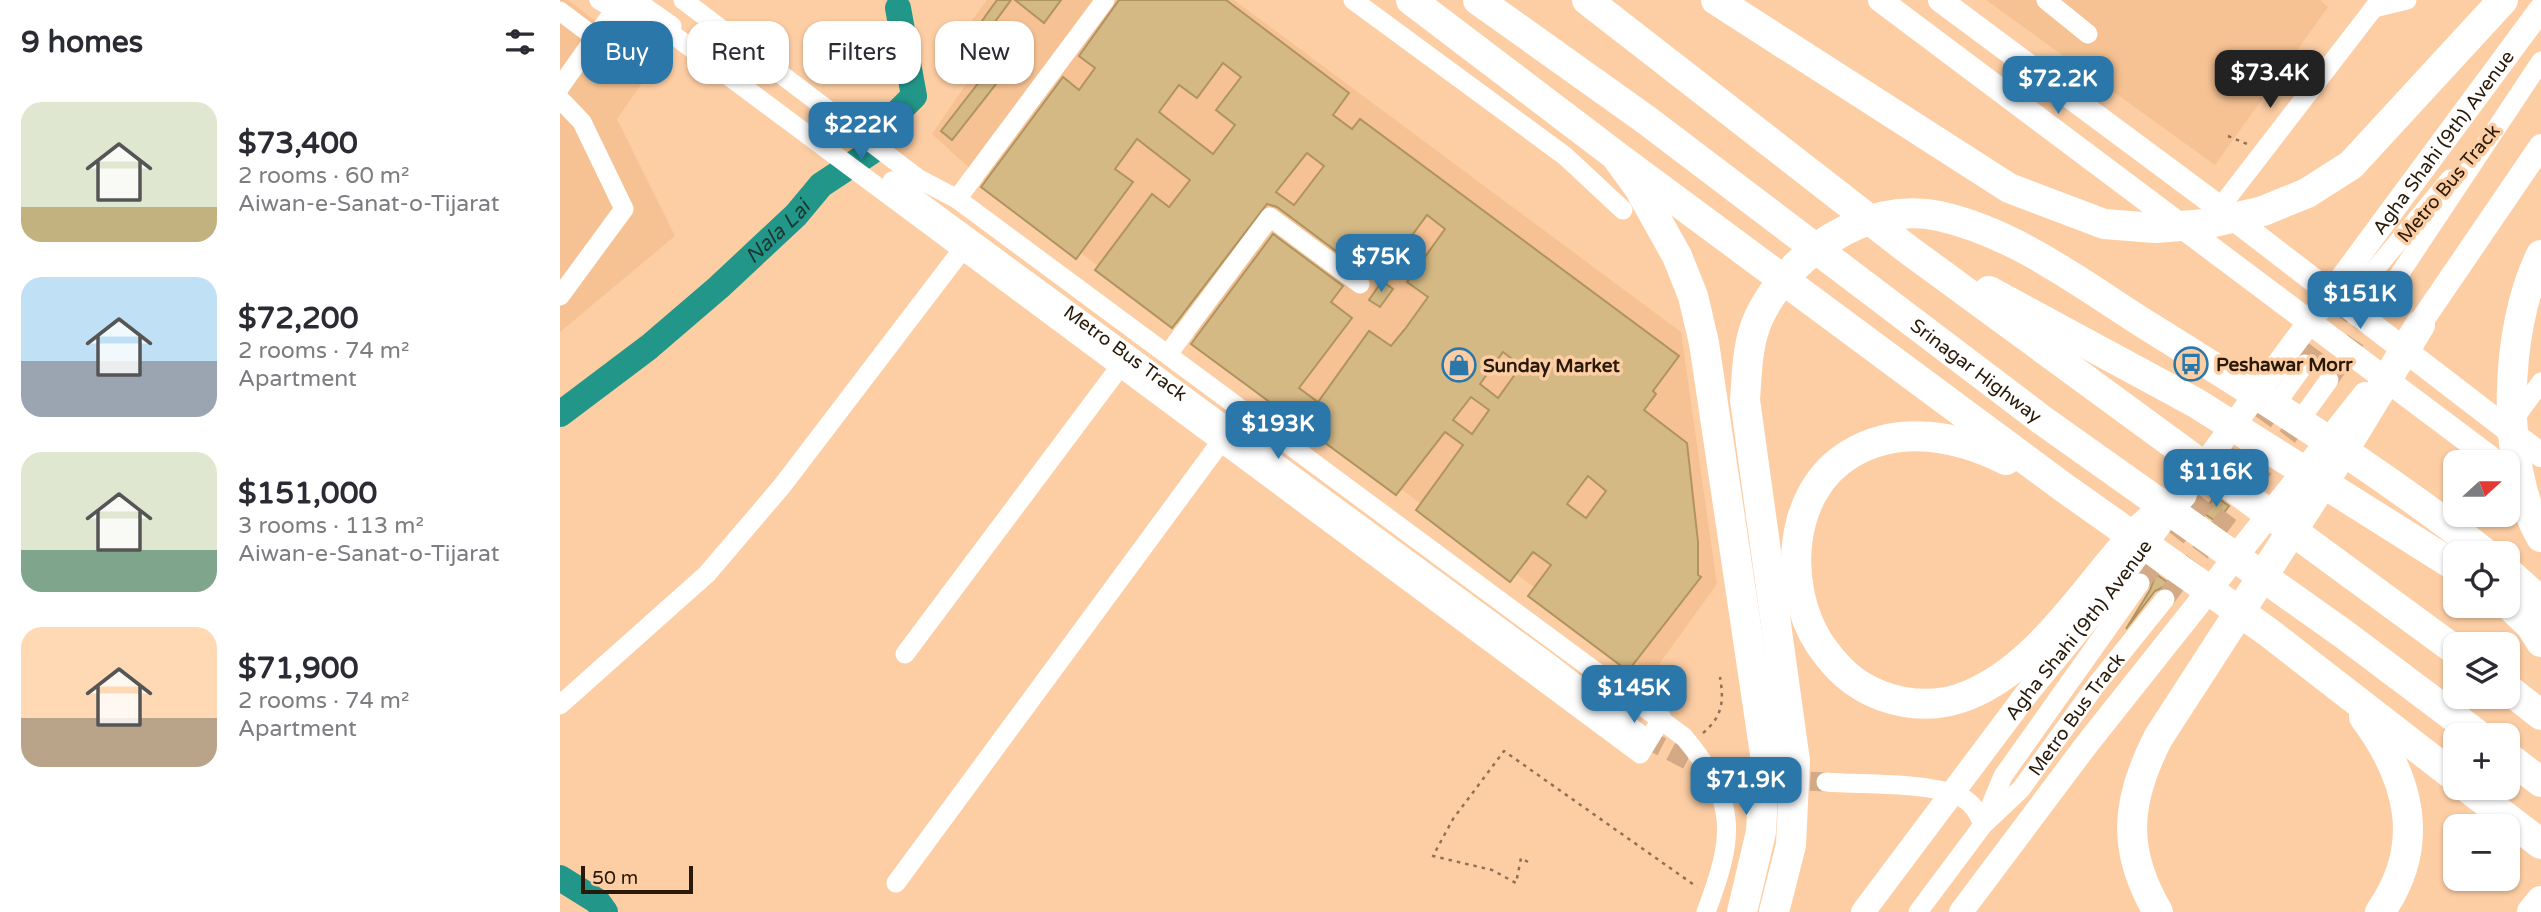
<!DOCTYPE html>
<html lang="en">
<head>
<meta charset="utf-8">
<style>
  body { margin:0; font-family:"Varela Round",sans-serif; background:#f7f7f7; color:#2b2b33; height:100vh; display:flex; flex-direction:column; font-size:26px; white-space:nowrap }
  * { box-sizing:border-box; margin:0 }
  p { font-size:23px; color:#7c7c81 }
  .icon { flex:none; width:38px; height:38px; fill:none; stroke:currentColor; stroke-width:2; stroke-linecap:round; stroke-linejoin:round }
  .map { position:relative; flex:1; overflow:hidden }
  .sheet { display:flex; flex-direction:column; background:#fff; width:560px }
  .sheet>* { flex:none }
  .top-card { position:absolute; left:21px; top:21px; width:665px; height:63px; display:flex; gap:14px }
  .needle { width:46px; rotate:69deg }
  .fabs { position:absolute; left:1883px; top:450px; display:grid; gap:14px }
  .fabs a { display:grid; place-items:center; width:77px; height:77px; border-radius:14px; background:#fff; box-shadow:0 2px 5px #0004; font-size:35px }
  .scale { position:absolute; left:21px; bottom:18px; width:112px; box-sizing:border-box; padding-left:7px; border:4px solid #291909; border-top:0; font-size:19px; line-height:24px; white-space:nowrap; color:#291909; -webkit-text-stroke:5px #fdcea4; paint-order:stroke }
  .price { position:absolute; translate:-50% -60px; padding:0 16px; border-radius:14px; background:#2c77aa; color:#fff; font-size:23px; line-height:46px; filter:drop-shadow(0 2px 4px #0008) }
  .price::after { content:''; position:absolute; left:50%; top:42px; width:21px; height:16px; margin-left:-10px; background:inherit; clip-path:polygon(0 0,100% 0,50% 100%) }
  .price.on { background:#222; color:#fff }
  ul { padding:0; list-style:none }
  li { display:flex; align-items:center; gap:21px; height:175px; padding:0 21px }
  li span { display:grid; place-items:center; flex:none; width:196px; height:140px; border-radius:21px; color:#555 }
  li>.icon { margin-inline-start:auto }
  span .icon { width:84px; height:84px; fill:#fffc; stroke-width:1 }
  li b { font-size:30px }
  h2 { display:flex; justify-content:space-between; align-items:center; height:84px; padding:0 21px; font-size:30px }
  .pill { padding:0 24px; border-radius:21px; background:#fff; box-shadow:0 2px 5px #0004; font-size:24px; line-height:63px }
  .pill.on { background:#2c77aa; color:#fff }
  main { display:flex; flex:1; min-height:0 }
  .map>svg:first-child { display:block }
  .built { fill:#f6c293 }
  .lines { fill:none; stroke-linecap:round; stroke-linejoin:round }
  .stream { stroke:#229789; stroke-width:4.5 }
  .river { stroke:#229789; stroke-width:26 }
  .building { fill:#d5b985; stroke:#af9461; stroke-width:2; fill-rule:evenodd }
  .minor-tunnel { stroke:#d3aa85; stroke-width:19; stroke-dasharray:19 10; stroke-linecap:butt }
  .path { stroke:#907154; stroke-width:2.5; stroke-dasharray:3.5 5; stroke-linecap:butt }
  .minor { stroke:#fff; stroke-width:19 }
  .major { stroke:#fff; stroke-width:24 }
  .highway { stroke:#fff; stroke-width:30 }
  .labels { text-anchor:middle; stroke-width:7; stroke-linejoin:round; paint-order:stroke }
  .street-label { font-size:19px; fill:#291909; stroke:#fdcea4 }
  .poi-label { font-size:19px; font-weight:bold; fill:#291909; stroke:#fdcea4; text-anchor:start }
  .water-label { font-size:21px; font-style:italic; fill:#1e3632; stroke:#fdcea4 }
</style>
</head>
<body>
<main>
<section class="sheet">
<h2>9 homes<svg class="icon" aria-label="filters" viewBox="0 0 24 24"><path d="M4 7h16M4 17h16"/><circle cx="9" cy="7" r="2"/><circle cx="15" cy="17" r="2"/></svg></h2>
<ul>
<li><span style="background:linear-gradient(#dfe7d0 75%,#c2b280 0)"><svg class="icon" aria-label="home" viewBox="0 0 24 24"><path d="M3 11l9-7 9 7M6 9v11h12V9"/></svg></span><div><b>$73,400</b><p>2 rooms · 60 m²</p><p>Aiwan-e-Sanat-o-Tijarat</p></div></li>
<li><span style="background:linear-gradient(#bfe0f5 60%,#9aa5b1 0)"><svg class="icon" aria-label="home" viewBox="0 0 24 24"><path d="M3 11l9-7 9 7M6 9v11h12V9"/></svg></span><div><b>$72,200</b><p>2 rooms · 74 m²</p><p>Apartment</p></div></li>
<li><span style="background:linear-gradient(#dfe7d0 70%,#7fa58c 0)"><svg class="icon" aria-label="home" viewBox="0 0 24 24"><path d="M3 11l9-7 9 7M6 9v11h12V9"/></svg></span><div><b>$151,000</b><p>3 rooms · 113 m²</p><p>Aiwan-e-Sanat-o-Tijarat</p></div></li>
<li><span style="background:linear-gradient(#ffd9b3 65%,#b9a48a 0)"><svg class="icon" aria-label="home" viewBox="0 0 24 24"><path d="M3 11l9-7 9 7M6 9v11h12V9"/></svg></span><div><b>$71,900</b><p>2 rooms · 74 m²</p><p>Apartment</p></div></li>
</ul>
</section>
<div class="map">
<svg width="1981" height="912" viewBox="0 0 1981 912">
  <rect width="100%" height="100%" fill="#fdcea4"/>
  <g class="built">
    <path d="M 0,0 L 8,0 L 94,66 L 57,119 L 115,236 L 0,332 Z"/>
    <path d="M 427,0 L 674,0 L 1121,332 L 1157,584 L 1092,674 L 427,184 L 372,134 L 419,65 L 393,46 Z"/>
    <path d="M 1426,0 L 1760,0 L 1768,7 L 1655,165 Z"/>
  </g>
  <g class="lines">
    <path class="stream" d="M 338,8 L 341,0"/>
    <g class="river">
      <path id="s1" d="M 0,414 L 89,347 L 159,287 L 236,215 L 261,185 L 311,152 L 335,115 L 354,96 L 338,8"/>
      <path d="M 0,878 L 37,901 L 45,912"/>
    </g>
  </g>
  <g class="building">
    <path d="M 437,0 L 451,0 L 423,38 L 414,32 Z"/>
    <path d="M 455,0 L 501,0 L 484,23 Z"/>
    <path d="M 559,0 L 666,0 L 789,93 L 773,115 L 792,129 L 800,119 L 1119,356 L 1093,391 L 1096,394 L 1084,410 L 1127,443 L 1138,542 L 1138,575 L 1141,577 L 1068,671 L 968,596 L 991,565 L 973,552 L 950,582 L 856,510 L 903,445 L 885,432 L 836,495 L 631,344 L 713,234 L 783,286 L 771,302 L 792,318 L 739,388 L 758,402 L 809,331 L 831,346 L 845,329 L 868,297 L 847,282 L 885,229 L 867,215 L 828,268 L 807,252 L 796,266 L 717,207 L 707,204 L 612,328 L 535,270 L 592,194 L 609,207 L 630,180 L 577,139 L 555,169 L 573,182 L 516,259 L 421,187 L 503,77 L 519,90 L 535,68 L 519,56 ZM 663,63 L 681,77 L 656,110 L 675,125 L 653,154 L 599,112 L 619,85 L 637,98 ZM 747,153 L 764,166 L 734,205 L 716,192 ZM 943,352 L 961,366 L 938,398 L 920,384 ZM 911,397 L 929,410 L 912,434 L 893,420 ZM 1028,476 L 1046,491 L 1026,518 L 1007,504 Z"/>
    <path d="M 451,41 L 462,51 L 392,140 L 381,131 Z"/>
    <path d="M 822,281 L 833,289 L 820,307 L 809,300 Z"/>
    <path d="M 1686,455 L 1701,464 L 1690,478 L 1676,468 Z"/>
    <path d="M 1655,496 L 1669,506 L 1657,522 L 1643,513 Z"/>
    <path d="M 1596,574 L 1610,584 L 1595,591 L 1566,629 L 1590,590 Z"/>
  </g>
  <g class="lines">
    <g class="minor-tunnel">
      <path d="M 1745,364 L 1794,296"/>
      <path d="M 1769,380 L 1815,311"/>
      <path d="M 1580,583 L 1654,490 L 1721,397"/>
      <path d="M 1605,599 L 1743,416"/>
      <path d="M 1085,738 L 1135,764 L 1173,777 L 1266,782"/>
    </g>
    <g class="path">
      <path d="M 1668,136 L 1687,144"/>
      <path d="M 1143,733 C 1163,716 1164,701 1160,677"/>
      <path d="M 968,862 L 961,858 L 956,883 L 932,870 L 873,856 L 893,819 L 944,751 L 1137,887"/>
    </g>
    <g class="minor">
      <path d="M 39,0 L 70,18 L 108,31 L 1080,754 L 1102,718"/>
      <path d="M 75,0 L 112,26"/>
      <path d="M 123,0 L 359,179 L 397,199 L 1124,737 C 1178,802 1175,835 1146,912"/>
      <path d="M 793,0 L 1005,156 L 1063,210"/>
      <path d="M 1486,0 L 1528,34"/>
      <path d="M 1814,8 L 1847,0"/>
      <path d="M 0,11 L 37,39"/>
      <path d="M 0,87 L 61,1"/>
      <path d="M 0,99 L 22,122 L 64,209 L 0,296"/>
      <path id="s2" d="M 332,181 L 993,666 L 1085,738"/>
      <path d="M 397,199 L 545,0"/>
      <path d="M 1652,218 L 1820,0"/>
      <path d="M 1799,289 L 1890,179"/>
      <path d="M 1819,305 L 1981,61"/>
      <path d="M 608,354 L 710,217 L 800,284"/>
      <path d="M 1721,397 L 1745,364"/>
      <path d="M 1743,416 L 1769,380"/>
      <path d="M 1952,422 L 1981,382"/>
      <path d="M 345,654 L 559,368"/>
      <path d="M 0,705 L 147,574 L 222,486 L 402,250"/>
      <path d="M 1266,782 C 1302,785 1367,782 1399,796 C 1412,802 1418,812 1423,825"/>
      <path d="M 1426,817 L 1443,776 L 1580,583"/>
      <path d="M 336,883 L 660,443"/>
      <path id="s3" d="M 1358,912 L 1423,825 L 1461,789 L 1536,685 L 1605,599"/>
    </g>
    <g class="major">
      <path d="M 1320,0 L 1936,462"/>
      <path d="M 1380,0 L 1660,208 L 1981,455"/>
      <path d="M 1850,338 L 1981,146"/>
      <path id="s4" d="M 1303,912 L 1468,692 L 1550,592 L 1981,9"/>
      <path d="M 1401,912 L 1527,744 L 1805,394"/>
    </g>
    <g class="highway">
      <path d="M 851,0 L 1055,155 L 1079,188 L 1117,256 L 1133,296 L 1144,343 L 1205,754 L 1201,832 L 1182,912"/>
      <path id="s5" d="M 918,0 L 1085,119 L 1482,420 L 1785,635 L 1918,735"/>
      <path d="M 1027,0 L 1350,251 L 1895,650"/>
      <path d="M 1156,0 L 1449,188 L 1544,224 L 1595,228 L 1646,224 L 1703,211 L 1747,193 L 1791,165 L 1943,0"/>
      <path d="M 1055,155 L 1503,487 L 1708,632 L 1895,777"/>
      <path d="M 1981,255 C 1944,329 1940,465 1981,537"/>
      <path d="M 1429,291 L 1636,403 L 1895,566"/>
      <path d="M 1446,460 C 1398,436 1339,424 1290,454 C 1227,492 1223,586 1259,643 C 1276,668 1293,685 1322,696 C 1350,706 1380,707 1409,695 C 1479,666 1524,589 1574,535 C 1588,520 1606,507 1622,494"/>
      <path d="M 1948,572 L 1981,602"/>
      <path d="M 1948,604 L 1971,626 L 1981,642"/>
      <path d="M 1948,689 L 1981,715"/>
      <path d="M 1804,717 C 1850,779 1867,845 1820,912"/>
      <path d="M 1948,757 L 1981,782"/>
      <path d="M 1908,788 L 1981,844"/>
      <path d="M 1214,912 L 1231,845 L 1235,761 L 1185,400 C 1187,372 1187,343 1199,317 C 1229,254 1307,200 1379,216 C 1456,233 1523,285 1588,326 C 1703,398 1819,470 1925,553"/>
      <path d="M 1598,912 C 1561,849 1566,801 1598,738 L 1774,466 L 1860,325"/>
      <path d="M 1972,912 L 1981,901"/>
    </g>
  </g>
  <defs>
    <symbol id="bus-ring" viewBox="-11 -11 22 22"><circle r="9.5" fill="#fdcea4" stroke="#2c77aa" stroke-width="1.5"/><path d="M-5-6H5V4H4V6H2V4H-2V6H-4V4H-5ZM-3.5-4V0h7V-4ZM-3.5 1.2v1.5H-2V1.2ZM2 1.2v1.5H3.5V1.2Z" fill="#2c77aa"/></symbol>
    <symbol id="shop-ring" viewBox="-11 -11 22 22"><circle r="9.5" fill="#fdcea4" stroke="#2c77aa" stroke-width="1.5"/><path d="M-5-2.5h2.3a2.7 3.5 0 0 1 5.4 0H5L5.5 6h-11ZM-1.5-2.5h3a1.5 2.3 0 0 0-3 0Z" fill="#2c77aa"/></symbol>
  </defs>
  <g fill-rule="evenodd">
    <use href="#bus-ring" x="1612" y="345" width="38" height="38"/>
    <use href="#shop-ring" x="880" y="346" width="38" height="38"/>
  </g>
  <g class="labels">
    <g class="street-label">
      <text dy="7" stroke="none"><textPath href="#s4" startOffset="964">Agha Shahi (9th) Avenue</textPath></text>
      <text transform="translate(1888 183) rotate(-50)" y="7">Metro Bus Track</text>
      <text dy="7" stroke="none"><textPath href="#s2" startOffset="290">Metro Bus Track</textPath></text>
      <text dy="7" stroke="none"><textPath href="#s5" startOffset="621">Srinagar Highway</textPath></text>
      <text dy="7" stroke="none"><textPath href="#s4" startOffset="355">Agha Shahi (9th) Avenue</textPath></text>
      <text dy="7" stroke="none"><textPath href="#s3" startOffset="254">Metro Bus Track</textPath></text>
    </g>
    <g class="poi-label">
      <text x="1656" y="371">Peshawar Morr</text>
      <text x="923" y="372">Sunday Market</text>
    </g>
    <g class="water-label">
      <text dy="7" stroke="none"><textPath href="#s1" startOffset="284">Nala Lai</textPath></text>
    </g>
  </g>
</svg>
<div class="fabs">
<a><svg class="needle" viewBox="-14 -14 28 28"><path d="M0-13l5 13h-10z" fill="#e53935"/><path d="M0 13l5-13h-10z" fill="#7c7c81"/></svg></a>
<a><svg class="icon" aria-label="locate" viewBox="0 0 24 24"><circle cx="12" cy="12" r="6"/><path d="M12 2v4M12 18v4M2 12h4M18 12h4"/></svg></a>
<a><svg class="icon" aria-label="layers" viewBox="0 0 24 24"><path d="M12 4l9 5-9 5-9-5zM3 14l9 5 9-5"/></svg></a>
<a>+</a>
<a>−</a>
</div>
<div class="scale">50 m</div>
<b class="price on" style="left:1710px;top:110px">$73.4K</b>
<b class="price" style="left:1498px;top:116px">$72.2K</b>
<b class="price" style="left:301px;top:162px">$222K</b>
<b class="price" style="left:821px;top:294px">$75K</b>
<b class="price" style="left:1800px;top:331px">$151K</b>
<b class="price" style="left:718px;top:461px">$193K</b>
<b class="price" style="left:1656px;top:509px">$116K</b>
<b class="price" style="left:1074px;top:725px">$145K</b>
<b class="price" style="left:1186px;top:817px">$71.9K</b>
<div class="top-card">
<a class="pill on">Buy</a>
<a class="pill">Rent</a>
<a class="pill">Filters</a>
<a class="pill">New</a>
</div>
</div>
</main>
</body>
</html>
